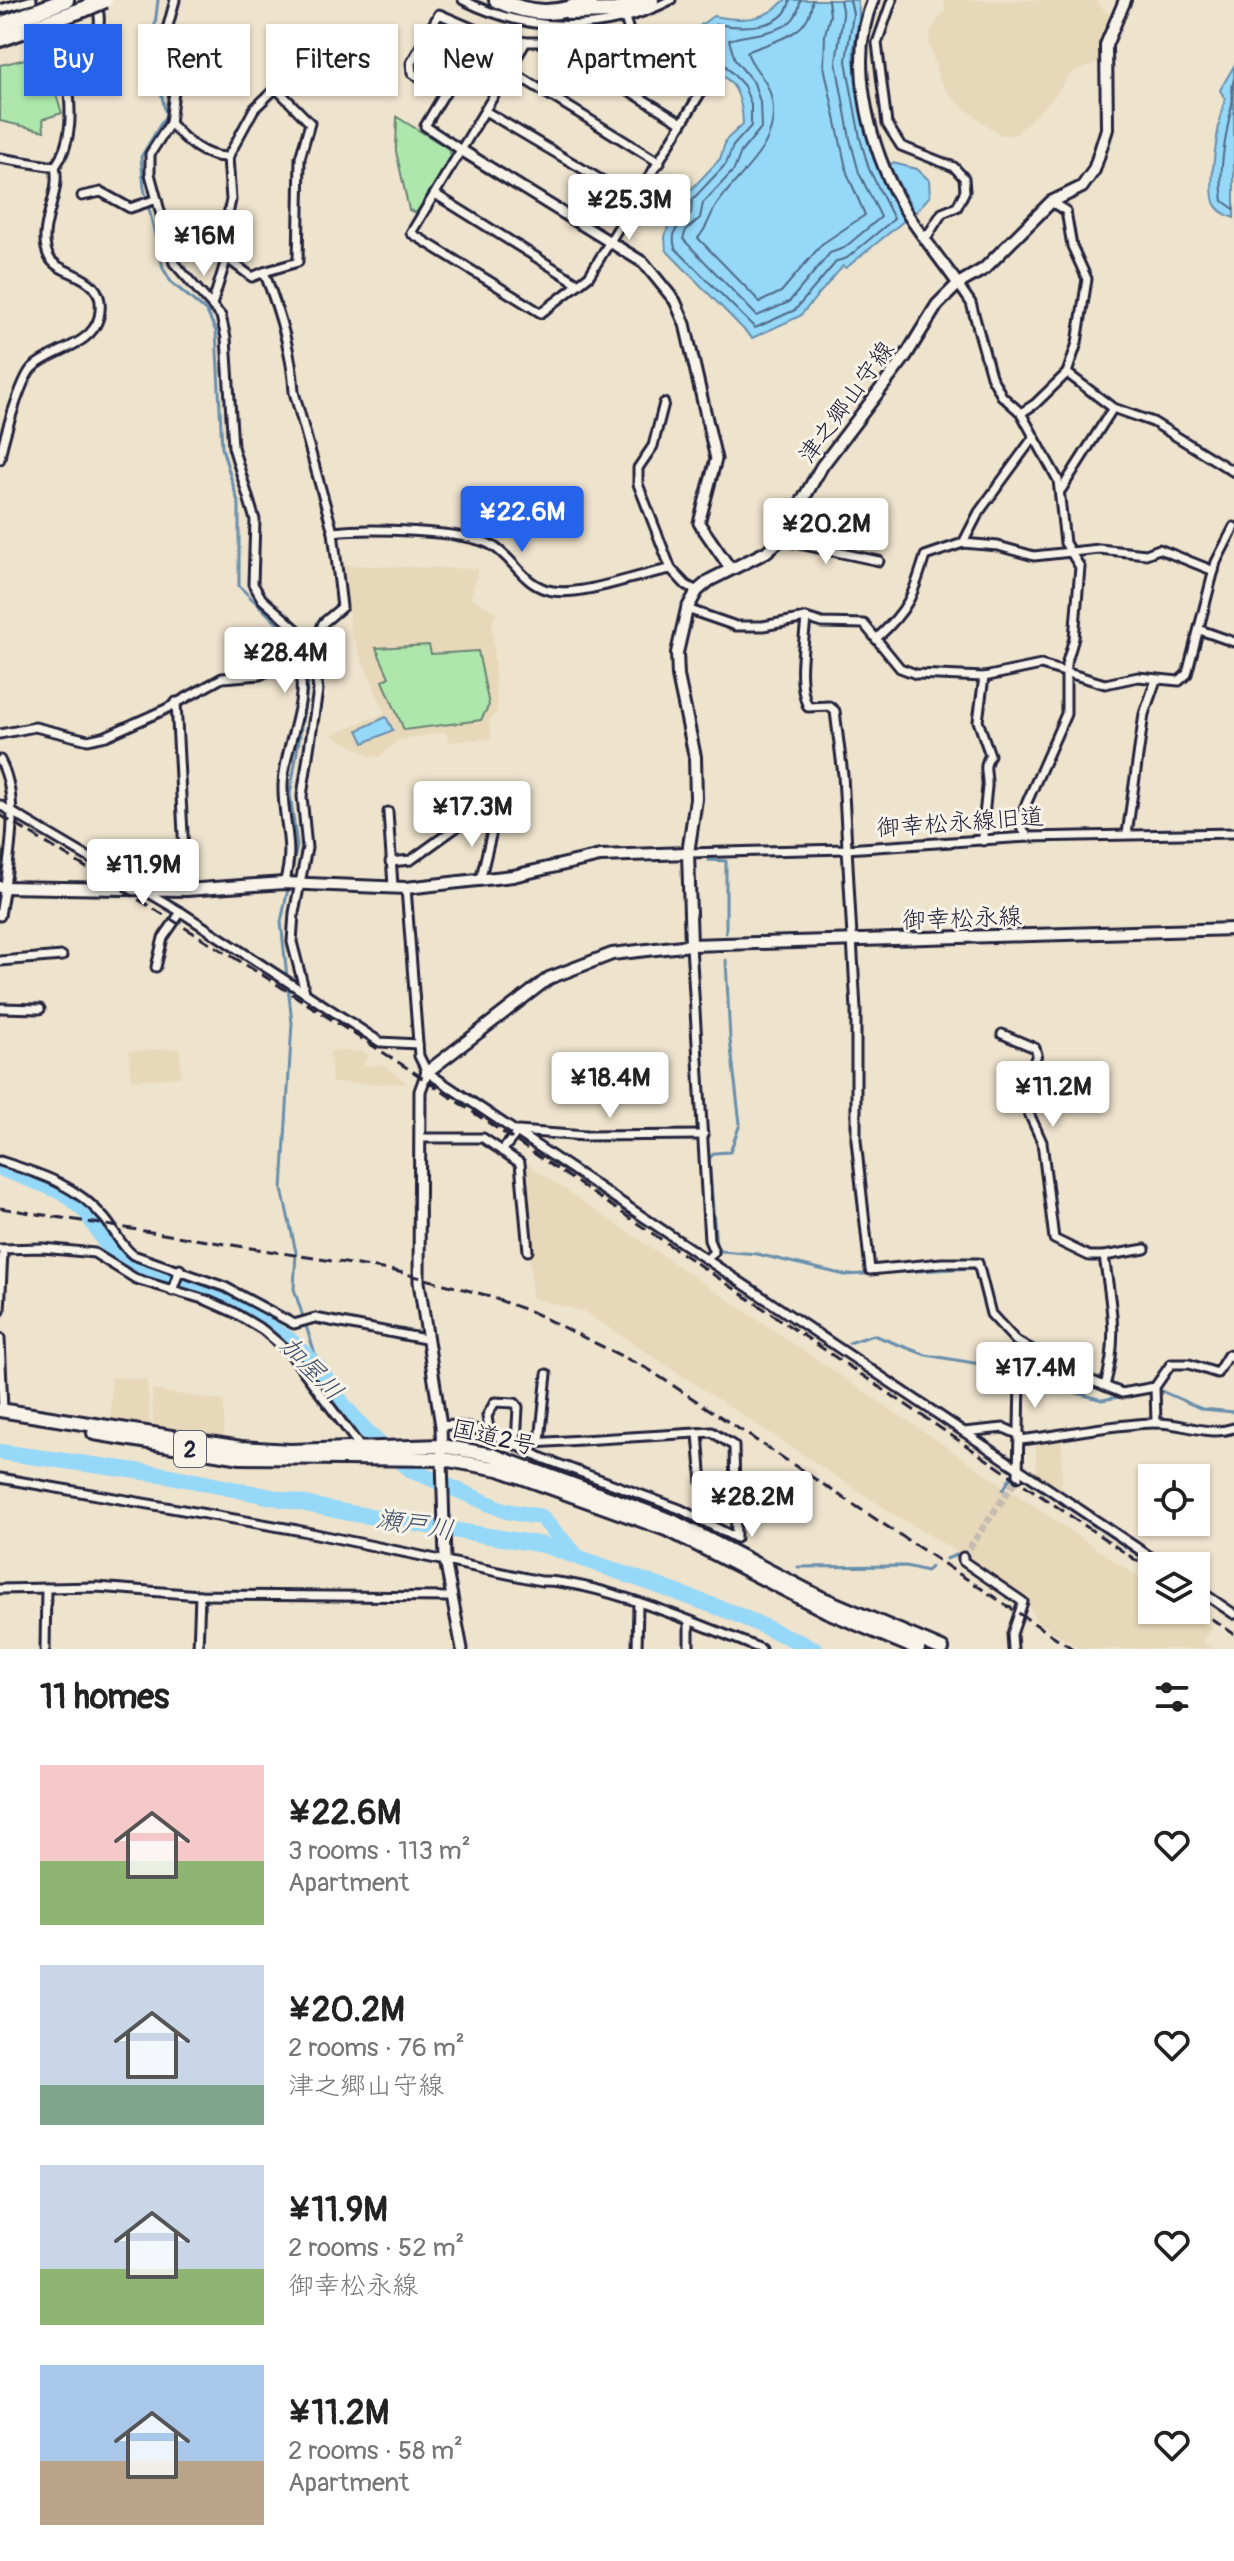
<!DOCTYPE html>
<html lang="en">
<head>
<meta charset="utf-8">
<style>
  body { margin:0; font-family:Pangolin,"Klee One",sans-serif; background:#f6f6f6; color:#222; height:100vh; display:flex; flex-direction:column; font-size:30px; white-space:nowrap }
  * { box-sizing:border-box; margin:0 }
  p { font-size:26px; color:#767676 }
  .icon { flex:none; width:44px; height:44px; fill:none; stroke:currentColor; stroke-width:2; stroke-linecap:round; stroke-linejoin:round }
  .map { position:relative; height:1649px; overflow:hidden }
  .side { display:flex; flex-direction:column; background:#fff; flex:1 }
  .side>* { flex:none }
  .top-card { position:absolute; left:24px; top:24px; width:800px; height:72px; display:flex; gap:16px }
  .fabs { position:absolute; left:1138px; top:1464px; display:grid; gap:16px }
  .fabs a { display:grid; place-items:center; width:72px; height:72px; border-radius:0px; background:#fff; box-shadow:0 2px 6px #0004; font-size:40px }
  .price { position:absolute; translate:-50% -68px; padding:0 18px; border-radius:8px; background:#fff; color:#222; font-size:26px; line-height:52px; filter:drop-shadow(0 2px 4px #0008) }
  .price::after { content:''; position:absolute; left:50%; top:48px; width:24px; height:18px; margin-left:-12px; background:inherit; clip-path:polygon(0 0,100% 0,50% 100%) }
  .price.on { background:#2563eb; color:#fff }
  ul { padding:0; list-style:none }
  li { display:flex; align-items:center; gap:24px; height:200px; padding:0 40px }
  li span { display:grid; place-items:center; flex:none; width:224px; height:160px; border-radius:0px; color:#555 }
  li>.icon { margin-inline-start:auto }
  span .icon { width:96px; height:96px; fill:#fffc; stroke-width:1 }
  li b { font-size:34px }
  h2 { display:flex; justify-content:space-between; align-items:center; height:96px; padding:0 40px; font-size:34px }
  .chip { padding:0 28px; border-radius:0px; background:#fff; box-shadow:0 2px 6px #0004; font-size:28px; line-height:72px }
  .chip.on { background:#2563eb; color:#fff }
  .map>svg:first-child { display:block }
  .built { fill:#e8d8ba }
  .green { fill:#aee7ac; stroke:#688474; stroke-width:2 }
  .water { fill:#96d8f8; stroke:#688fac; stroke-width:2 }
  .lines { fill:none; stroke-linecap:round; stroke-linejoin:round }
  .shore { stroke:#506b87; stroke-width:2 }
  .stream { stroke:#688fac; stroke-width:3 }
  .river { stroke:#96d8f8; stroke-width:16 }
  .minor-tunnel { stroke:#c5bcb0; stroke-width:7; stroke-dasharray:7 3.5; stroke-linecap:butt }
  .minor-casing { stroke:#22223b; stroke-width:13 }
  .tertiary-casing { stroke:#22223b; stroke-width:15 }
  .secondary-casing { stroke:#22223b; stroke-width:16 }
  .trunk-casing { stroke:#22223b; stroke-width:18 }
  .motorway-casing { stroke:#22223b; stroke-width:20 }
  .minor { stroke:#f7f3e8; stroke-width:7 }
  .tertiary { stroke:#f7f3e8; stroke-width:9 }
  .secondary { stroke:#f7f3e8; stroke-width:10 }
  .trunk { stroke:#f7f3e8; stroke-width:12 }
  .motorway { stroke:#f7f3e8; stroke-width:14 }
  .rail { stroke:#22223b; stroke-width:3; stroke-dasharray:12 6; stroke-linecap:butt }
  .motorway-bridge-casing { stroke:#22223b; stroke-width:20; stroke-linecap:butt }
  .motorway-bridge { stroke:#f7f3e8; stroke-width:14 }
  .labels { text-anchor:middle; stroke-width:6; stroke-linejoin:round; paint-order:stroke }
  .shield { fill:#f7f3e8; stroke:#62616f; stroke-width:2 }
  .shield-label { font-size:22px; font-weight:bold; fill:#22223b }
  .street-label { font-size:24px; fill:#22223b; stroke:#f7f3e8 }
  .water-label { font-size:26px; font-style:italic; fill:#3f506a; stroke:#f7f3e8 }
</style>
</head>
<body>
<div class="map">
<svg width="1234" height="1649" viewBox="0 0 1234 1649">
  <rect width="100%" height="100%" fill="#eee3cd"/>
  <filter id="ink" filterUnits="userSpaceOnUse"><feTurbulence type="fractalNoise" baseFrequency=".0125" numOctaves="2"/><feDisplacementMap in="SourceGraphic" scale="16" xChannelSelector="R" yChannelSelector="G"/><feConvolveMatrix kernelMatrix="1 2 1 2 8 2 1 2 1" color-interpolation-filters="sRGB"/></filter>
  <g filter="url(#ink)">
    <g class="built">
      <path d="M 943,0 L 1095,0 L 1110,16 L 1110,25 L 1100,47 L 1100,62 L 1072,72 L 1053,98 L 1015,135 L 1000,135 L 955,101 L 939,79 L 929,43 L 932,28 L 946,10 Z"/>
      <path d="M 343,565 L 478,569 L 471,598 L 497,612 L 492,622 L 497,711 L 489,722 L 492,738 L 448,742 L 446,732 L 399,740 L 379,757 L 371,756 L 332,735 L 385,713 L 351,633 Z"/>
      <path d="M 180,1048 L 181,1077 L 131,1080 L 129,1051 Z"/>
      <path d="M 330,1051 L 361,1051 L 369,1055 L 363,1065 L 384,1065 L 408,1084 L 332,1083 Z"/>
      <path d="M 524,1162 L 1152,1586 L 1152,1610 L 1187,1610 L 1213,1628 L 1202,1642 L 1214,1649 L 1079,1649 L 1036,1620 L 1027,1600 L 956,1551 L 898,1517 L 585,1312 L 532,1298 Z"/>
      <path d="M 111,1377 L 147,1380 L 150,1426 L 111,1419 Z"/>
      <path d="M 152,1390 L 224,1401 L 224,1436 L 153,1425 Z"/>
      <path d="M 1062,1437 L 1062,1493 L 1036,1475 L 1036,1440 Z"/>
    </g>
    <g class="green">
      <path d="M 38,56 L 47,67 L 62,113 L 43,119 L 44,131 L 0,121 L 0,65 Z"/>
      <path d="M 397,117 L 449,149 L 452,158 L 416,213 L 409,210 L 396,151 Z"/>
      <path d="M 429,645 L 431,654 L 478,651 L 489,705 L 481,720 L 404,730 L 383,681 L 389,677 L 376,648 Z"/>
    </g>
    <g class="water">
      <path d="M 785,0 L 857,0 C 864,21 851,39 854,61 C 862,118 874,171 905,220 L 846,268 L 843,266 L 800,316 L 752,338 L 666,250 L 665,237 L 671,217 L 685,209 L 680,196 L 687,194 L 720,159 L 726,140 L 743,124 C 742,96 735,77 707,68 L 717,60 L 704,35 L 689,34 L 713,16 C 740,21 764,22 785,0 Z"/>
      <path d="M 1234,66 L 1234,218 C 1226,215 1217,211 1214,202 C 1208,182 1219,121 1225,99 L 1220,90 Z"/>
      <path d="M 893,163 L 917,169 L 929,180 L 930,196 L 915,213 L 888,164 Z"/>
      <path d="M 386,717 L 393,730 L 364,743 L 358,730 Z"/>
    </g>
    <g class="lines">
      <g class="shore">
        <path d="M 790,0 C 786,31 738,28 716,24 L 711,28 L 724,64 L 744,86 L 751,104 L 751,126 L 733,146 L 726,164 L 692,200 L 691,213 C 680,224 670,230 675,248 L 755,328 L 795,310 L 837,261 L 847,258 L 894,219 L 869,169 L 860,138 L 846,61 L 853,14 L 850,0"/>
        <path d="M 800,0 C 798,38 751,31 729,40 L 735,60 L 754,83 L 760,102 L 761,128 L 741,152 L 734,170 L 703,203 L 700,218 L 686,230 L 683,239 L 757,316 L 789,302 L 830,253 L 844,248 L 881,217 L 859,173 L 850,139 L 836,62 L 843,15 L 840,0"/>
        <path d="M 812,0 C 811,37 773,40 747,52 C 752,69 769,79 772,101 C 780,148 739,171 716,206 C 709,217 708,227 698,238 L 760,302 L 781,292 L 822,244 L 865,215 L 847,173 L 824,66 L 825,34 L 830,15 L 828,0"/>
        <path d="M 1234,79 C 1230,89 1234,94 1232,104 C 1226,136 1218,168 1223,201 L 1234,209"/>
      </g>
      <g class="stream">
        <path d="M 158,0 L 152,50 L 166,115 L 141,157 L 144,188 L 163,268 L 171,282 L 207,312 L 216,331 L 222,448 L 239,505 L 239,586 L 290,636 L 308,665 L 308,685 L 290,794 L 297,846 L 281,922 L 292,1023 L 282,1189 L 296,1252 L 294,1289 L 320,1369"/>
        <path d="M 708,860 L 726,861 L 726,933"/>
        <path d="M 726,960 L 730,1040 L 740,1124 L 730,1152 L 714,1153 L 709,1159 L 716,1245 L 721,1251 L 757,1254 L 845,1275 L 974,1268 L 987,1317 L 1025,1352"/>
        <path d="M 443,1088 L 513,1135"/>
        <path d="M 563,1167 L 1154,1566"/>
        <path d="M 849,1343 L 873,1335 L 926,1355 L 998,1367 L 1017,1375"/>
        <path d="M 1035,1357 L 1118,1395"/>
        <path d="M 1028,1379 L 1102,1400 L 1159,1390 L 1202,1409 L 1234,1412"/>
        <path d="M 1003,1490 L 1014,1472"/>
        <path d="M 946,1559 L 962,1553"/>
        <path d="M 798,1567 L 906,1566 L 927,1571 L 931,1567"/>
        <path d="M 1196,1594 L 1234,1620"/>
      </g>
      <g class="river">
        <path d="M 0,1168 L 63,1192 L 86,1212 L 111,1252 L 127,1263 L 218,1296 L 289,1339 L 320,1369 L 344,1406 L 370,1435 L 411,1470 L 506,1511 L 541,1517 L 575,1554"/>
        <path d="M 0,1452 L 166,1475 L 344,1512 L 544,1545 L 731,1612 L 815,1649"/>
      </g>
      <path class="minor-tunnel" d="M 963,1557 L 1018,1477"/>
      <defs>
        <g id="minor">
          <path d="M 175,0 L 162,48 L 175,84 L 170,123 L 150,154 L 150,174 L 174,263 L 221,316 L 226,338 L 233,447 L 255,520 L 253,584 L 262,599 L 304,636 L 313,649"/>
          <path d="M 463,0 C 530,34 604,34 671,0"/>
          <path d="M 892,0 L 877,43 L 887,124 L 901,146 L 954,167 L 964,178 L 965,191 L 957,207 L 942,213 L 926,238"/>
          <path d="M 0,9 L 32,0"/>
          <path d="M 625,18 L 635,50 L 701,92 L 589,276 L 541,313 L 411,233 L 526,42 L 549,42 L 682,123"/>
          <path d="M 148,69 L 166,63"/>
          <path d="M 509,70 L 660,163"/>
          <path d="M 445,94 L 412,73 L 411,63 L 439,14 L 481,32"/>
          <path d="M 485,111 L 635,200"/>
          <path d="M 170,123 C 185,140 204,158 228,157 L 231,200 L 220,253 L 252,277 L 264,272 C 279,310 292,351 294,392 L 333,532 L 342,607 L 323,623 L 313,649 L 318,690 L 302,796 L 307,848 L 294,913 L 292,942 L 305,992"/>
          <path d="M 461,150 L 425,126 L 481,32 L 526,42"/>
          <path d="M 228,157 L 254,109 L 276,88 L 310,123 L 300,158 L 298,262 L 264,272"/>
          <path d="M 0,158 L 55,167"/>
          <path d="M 435,194 L 579,284"/>
          <path d="M 82,196 L 101,192 L 130,208 L 157,199"/>
          <path d="M 1051,202 L 1066,211 L 1072,246 L 1087,279 L 1077,343 L 1067,373 L 1113,408"/>
          <path d="M 958,284 L 971,303 L 991,376 L 1002,396 L 1021,413 L 1058,480 L 1065,543 L 1080,567 L 1074,638 L 1066,665 L 1066,714 L 1023,811 L 1019,824 L 1028,837"/>
          <path d="M 212,305 L 226,260"/>
          <path d="M 664,403 L 653,446 L 638,468 L 638,484 L 671,569"/>
          <path d="M 1021,413 L 1035,404 L 1067,373"/>
          <path d="M 0,459 C 2,443 21,379 32,368 C 51,350 92,346 99,317 C 109,272 60,278 49,257 C 35,229 62,195 55,167 C 76,137 70,104 67,69 C 90,49 107,33 96,2"/>
          <path d="M 1061,490 L 1113,408 L 1153,422 L 1234,472"/>
          <path d="M 333,532 C 366,528 463,530 491,545 C 515,558 522,586 553,591 C 584,596 638,574 671,569 L 686,585 L 697,591"/>
          <path d="M 780,540 L 879,561"/>
          <path d="M 963,543 L 979,512 L 1033,438"/>
          <path d="M 687,609 L 736,626 L 763,626 L 806,618 L 822,623 L 864,624 L 900,668 L 916,674 L 984,677 L 1041,665 L 1105,684 L 1138,677 L 1179,681 L 1187,674 L 1216,562 L 1234,527"/>
          <path d="M 806,618 C 804,645 796,681 808,707 L 829,706 L 835,711 L 843,775 L 856,1010 L 856,1140 L 870,1270 L 942,1263 L 978,1263 L 991,1314 L 1016,1341 L 1080,1376 L 1122,1393 L 1155,1387 L 1171,1364 L 1189,1364 L 1217,1373 L 1228,1355 L 1234,1358"/>
          <path d="M 1200,630 L 1234,642"/>
          <path d="M 876,639 C 908,610 913,596 925,556 L 963,543 L 998,546 L 1034,556 L 1099,549 L 1146,554 L 1159,549 L 1214,571"/>
          <path d="M 176,702 L 186,890"/>
          <path d="M 0,734 L 35,727 L 88,740 L 106,736 L 164,710 L 222,678 L 260,675 L 313,649"/>
          <path d="M 0,760 C 23,803 7,869 0,916"/>
          <path d="M 0,805 L 181,912 L 380,1042 L 418,1044"/>
          <path d="M 388,812 L 393,886"/>
          <path d="M 1127,834 L 1144,714 L 1156,680"/>
          <path d="M 983,841 C 983,822 985,806 987,787 C 988,773 982,769 990,755 L 978,721 L 984,677"/>
          <path d="M 688,853 L 846,849 L 1028,837 L 1234,833"/>
          <path d="M 390,862 L 411,860 L 461,824"/>
          <path d="M 480,881 L 494,823"/>
          <path d="M 284,883 C 296,846 282,821 283,785 C 284,742 313,700 296,657"/>
          <path d="M 406,888 L 419,1056 L 427,1072 L 1164,1566"/>
          <path d="M 691,945 L 709,1240 L 714,1252 L 707,1259"/>
          <path d="M 0,961 L 62,956"/>
          <path d="M 156,967 L 163,938 L 181,912"/>
          <path d="M 0,1008 L 40,1009"/>
          <path d="M 1002,1034 L 1035,1048 L 1037,1054 L 1022,1098 L 1042,1142 L 1054,1239 L 1089,1256 L 1104,1256"/>
          <path d="M 421,1138 L 483,1138 L 520,1163 L 528,1251"/>
          <path d="M 502,1151 L 518,1131 L 585,1136 L 704,1135"/>
          <path d="M 0,1161 C 41,1174 77,1185 105,1219 C 115,1231 120,1245 133,1255 L 225,1287 L 294,1324 L 315,1318 L 425,1339"/>
          <path d="M 0,1249 L 43,1248 L 94,1253 L 136,1279 L 206,1300 L 233,1312 L 263,1330 L 290,1353 L 361,1448"/>
          <path d="M 172,1291 L 180,1269"/>
          <path d="M 0,1311 L 3,1252"/>
          <path d="M 0,1338 L 3,1410"/>
          <path d="M 1105,1386 C 1119,1337 1111,1305 1104,1256 L 1145,1249"/>
          <path d="M 1155,1387 L 1156,1423"/>
          <path d="M 441,1426 C 469,1421 516,1444 542,1458 L 680,1509 L 736,1538 L 734,1446 L 712,1432 L 516,1444 L 518,1407 L 515,1403 L 495,1402 L 487,1416 L 490,1437"/>
          <path d="M 964,1432 L 1004,1428 L 1020,1435"/>
          <path d="M 698,1433 L 702,1484"/>
          <path d="M 1020,1440 C 1065,1435 1109,1424 1155,1423 C 1183,1422 1206,1437 1234,1428"/>
          <path d="M 540,1441 L 547,1374"/>
          <path d="M 1018,1477 L 1020,1379 L 1030,1349"/>
          <path d="M 0,1478 L 297,1530 L 541,1581 C 596,1580 707,1627 761,1649"/>
          <path d="M 963,1557 L 963,1561 L 1023,1602 L 1012,1634 L 1013,1649"/>
          <path d="M 1196,1588 L 1234,1614"/>
          <path d="M 0,1589 L 97,1587 L 200,1595 L 450,1597"/>
          <path d="M 45,1649 L 46,1588"/>
          <path d="M 198,1649 L 200,1595"/>
          <path d="M 637,1649 L 638,1604"/>
          <path d="M 689,1649 L 689,1622"/>
        </g>
        <g id="tertiary">
          <path d="M 873,0 C 848,58 868,138 895,192 C 911,224 937,254 958,284"/>
          <path d="M 461,150 L 644,263 L 675,301 L 685,324 L 716,459 L 699,523 L 730,568"/>
          <path d="M 427,1072 L 420,1091 L 419,1282 L 441,1426 L 445,1560 L 462,1649"/>
        </g>
        <g id="secondary">
          <path d="M 0,887 L 186,890 L 284,883 L 406,888 L 513,876 L 600,856 L 688,853"/>
          <path d="M 691,945 L 688,853 L 696,799 L 695,757 L 678,676 L 677,653 L 687,609 L 697,591 L 710,580 L 766,552 L 780,540 L 822,466 L 905,357 L 937,305 L 958,284 L 984,269 L 1051,202 L 1082,187 L 1094,170 L 1107,129 L 1106,45 L 1125,0"/>
          <path d="M 427,1072 L 549,978 L 612,954 L 691,945 L 1234,929"/>
        </g>
        <g id="trunk">
          <path d="M 0,1410 L 241,1448 L 290,1451 L 442,1446 L 492,1455 L 674,1522 L 821,1598 L 942,1649"/>
          <path d="M 94,1433 L 241,1457 L 443,1459 L 499,1469 L 669,1530 L 827,1611 L 918,1649"/>
        </g>
        <g id="motorway">
          <path d="M 497,0 C 531,15 558,17 591,0"/>
          <path d="M 570,12 L 616,11 L 651,0"/>
          <path d="M 0,25 L 66,0"/>
          <path d="M 0,39 L 84,9"/>
        </g>
      </defs>
      <use href="#minor" class="minor-casing"/>
      <use href="#tertiary" class="tertiary-casing"/>
      <use href="#secondary" class="secondary-casing"/>
      <use href="#trunk" class="trunk-casing"/>
      <use href="#motorway" class="motorway-casing"/>
      <use href="#minor" class="minor"/>
      <use href="#tertiary" class="tertiary"/>
      <use href="#secondary" class="secondary"/>
      <use href="#trunk" class="trunk"/>
      <use href="#motorway" class="motorway"/>
      <g class="rail">
        <path d="M 0,815 L 264,976 L 415,1073 L 1152,1571"/>
        <path d="M 0,1208 L 395,1271 L 482,1294 L 532,1312 L 648,1369 L 1073,1649"/>
        <path d="M 1196,1608 L 1234,1634"/>
      </g>
      <defs>
        <path id="motorway-bridge" d="M 84,9 L 105,0"/>
      </defs>
      <use href="#motorway-bridge" class="motorway-bridge-casing"/>
      <use href="#motorway-bridge" class="motorway-bridge"/>
    </g>
  </g>
  <g class="labels">
    <rect class="shield" x="174" y="1431" width="32" height="36" rx="6"/>
    <g class="shield-label">
      <text x="190" y="1457">2</text>
    </g>
    <g class="street-label">
      <text transform="translate(846 402) rotate(-54)" y="8">津之郷山守線</text>
      <text transform="translate(960 822) rotate(-4)" y="8">御幸松永線旧道</text>
      <text transform="translate(962 918) rotate(-2)" y="8">御幸松永線</text>
      <text transform="translate(494 1437) rotate(13)" y="8">国道2号</text>
    </g>
    <g class="water-label">
      <text transform="translate(312 1368) rotate(46)" y="9">加屋川</text>
      <text transform="translate(415 1524) rotate(9)" y="9">瀬戸川</text>
    </g>
  </g>
</svg>
<div class="fabs">
<a><svg class="icon" aria-label="locate" viewBox="0 0 24 24"><circle cx="12" cy="12" r="6"/><path d="M12 2v4M12 18v4M2 12h4M18 12h4"/></svg></a>
<a><svg class="icon" aria-label="layers" viewBox="0 0 24 24"><path d="M12 4l9 5-9 5-9-5zM3 14l9 5 9-5"/></svg></a>
</div>
<b class="price" style="left:629px;top:242px">¥25.3M</b>
<b class="price" style="left:204px;top:278px">¥16M</b>
<b class="price on" style="left:522px;top:554px">¥22.6M</b>
<b class="price" style="left:826px;top:566px">¥20.2M</b>
<b class="price" style="left:285px;top:695px">¥28.4M</b>
<b class="price" style="left:472px;top:849px">¥17.3M</b>
<b class="price" style="left:143px;top:907px">¥11.9M</b>
<b class="price" style="left:610px;top:1120px">¥18.4M</b>
<b class="price" style="left:1053px;top:1129px">¥11.2M</b>
<b class="price" style="left:1035px;top:1410px">¥17.4M</b>
<b class="price" style="left:752px;top:1539px">¥28.2M</b>
<div class="top-card">
<a class="chip on">Buy</a>
<a class="chip">Rent</a>
<a class="chip">Filters</a>
<a class="chip">New</a>
<a class="chip">Apartment</a>
</div>
</div>
<section class="side">
<h2>11 homes<svg class="icon" aria-label="filters" viewBox="0 0 24 24"><path d="M4 7h16M4 17h16"/><circle cx="9" cy="7" r="2"/><circle cx="15" cy="17" r="2"/></svg></h2>
<ul>
<li><span style="background:linear-gradient(#f6c9c9 60%,#8fb573 0)"><svg class="icon" aria-label="home" viewBox="0 0 24 24"><path d="M3 11l9-7 9 7M6 9v11h12V9"/></svg></span><div><b>¥22.6M</b><p>3 rooms · 113 m²</p><p>Apartment</p></div><svg class="icon" aria-label="heart" viewBox="0 0 24 24"><path d="M12 20l-8-8c-3-5 5-10 8-4 3-6 11-1 8 4z"/></svg></li>
<li><span style="background:linear-gradient(#c9d6e8 75%,#7fa58c 0)"><svg class="icon" aria-label="home" viewBox="0 0 24 24"><path d="M3 11l9-7 9 7M6 9v11h12V9"/></svg></span><div><b>¥20.2M</b><p>2 rooms · 76 m²</p><p>津之郷山守線</p></div><svg class="icon" aria-label="heart" viewBox="0 0 24 24"><path d="M12 20l-8-8c-3-5 5-10 8-4 3-6 11-1 8 4z"/></svg></li>
<li><span style="background:linear-gradient(#c9d6e8 65%,#8fb573 0)"><svg class="icon" aria-label="home" viewBox="0 0 24 24"><path d="M3 11l9-7 9 7M6 9v11h12V9"/></svg></span><div><b>¥11.9M</b><p>2 rooms · 52 m²</p><p>御幸松永線</p></div><svg class="icon" aria-label="heart" viewBox="0 0 24 24"><path d="M12 20l-8-8c-3-5 5-10 8-4 3-6 11-1 8 4z"/></svg></li>
<li><span style="background:linear-gradient(#a9c7e8 60%,#b9a48a 0)"><svg class="icon" aria-label="home" viewBox="0 0 24 24"><path d="M3 11l9-7 9 7M6 9v11h12V9"/></svg></span><div><b>¥11.2M</b><p>2 rooms · 58 m²</p><p>Apartment</p></div><svg class="icon" aria-label="heart" viewBox="0 0 24 24"><path d="M12 20l-8-8c-3-5 5-10 8-4 3-6 11-1 8 4z"/></svg></li>
</ul>
</section>
</body>
</html>
